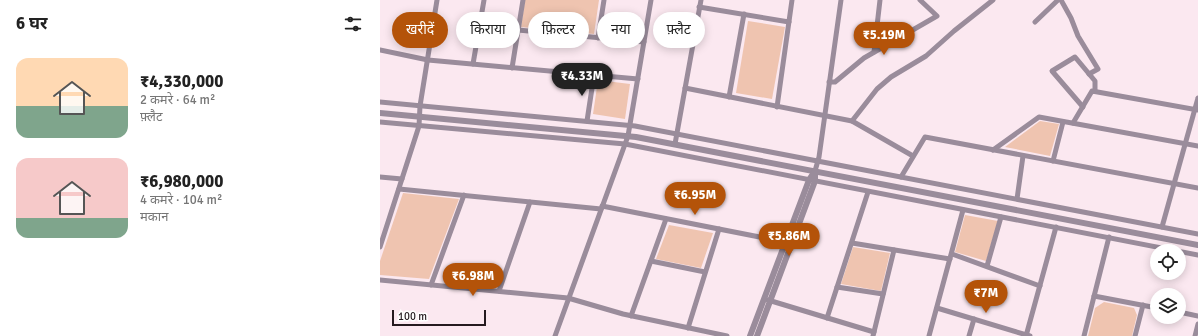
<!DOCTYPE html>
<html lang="hi">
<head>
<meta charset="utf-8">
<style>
  body { margin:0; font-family:Signika,"Noto Sans Devanagari",sans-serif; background:#f6f6f6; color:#222; height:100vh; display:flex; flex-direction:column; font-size:15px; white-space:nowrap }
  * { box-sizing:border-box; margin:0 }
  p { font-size:13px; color:#767676 }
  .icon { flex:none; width:22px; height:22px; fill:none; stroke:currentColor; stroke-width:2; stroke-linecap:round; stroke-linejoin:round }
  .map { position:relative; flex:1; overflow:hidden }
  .sheet { display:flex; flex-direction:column; background:#fff; width:380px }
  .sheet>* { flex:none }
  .top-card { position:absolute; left:12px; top:12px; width:380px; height:36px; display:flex; gap:8px }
  .fabs { position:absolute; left:770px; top:244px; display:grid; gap:8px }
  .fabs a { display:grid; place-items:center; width:36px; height:36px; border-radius:50%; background:#fff; box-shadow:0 2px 10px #0003; font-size:20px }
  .scale { position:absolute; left:12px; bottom:10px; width:94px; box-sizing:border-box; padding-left:4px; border:2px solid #251a1f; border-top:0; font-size:11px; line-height:14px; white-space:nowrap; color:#251a1f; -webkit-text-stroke:3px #fff; paint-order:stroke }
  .price { position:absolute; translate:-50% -34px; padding:0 9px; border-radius:14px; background:#b45309; color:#fff; font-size:13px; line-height:26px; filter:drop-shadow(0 1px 2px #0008) }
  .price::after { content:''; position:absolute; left:50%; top:24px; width:12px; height:9px; margin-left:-6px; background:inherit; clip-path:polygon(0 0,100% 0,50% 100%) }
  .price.on { background:#222; color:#fff }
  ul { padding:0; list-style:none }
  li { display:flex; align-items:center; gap:12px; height:100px; padding:0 16px }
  li span { display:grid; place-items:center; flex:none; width:112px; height:80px; border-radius:12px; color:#555 }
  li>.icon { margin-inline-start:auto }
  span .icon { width:48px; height:48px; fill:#fffc; stroke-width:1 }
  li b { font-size:17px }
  h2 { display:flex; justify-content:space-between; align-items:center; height:48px; padding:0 16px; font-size:17px }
  .tag { padding:0 14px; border-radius:18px; background:#fff; box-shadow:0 2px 10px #0003; font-size:14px; line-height:36px }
  .tag.on { background:#b45309; color:#fff }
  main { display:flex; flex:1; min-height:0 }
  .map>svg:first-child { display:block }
  .green { fill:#efc4b0 }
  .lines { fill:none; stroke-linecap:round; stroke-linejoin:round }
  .minor { stroke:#9a8c9b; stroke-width:5 }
  .tertiary { stroke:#9a8c9b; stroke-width:6 }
</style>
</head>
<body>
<main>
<section class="sheet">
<h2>6 घर<svg class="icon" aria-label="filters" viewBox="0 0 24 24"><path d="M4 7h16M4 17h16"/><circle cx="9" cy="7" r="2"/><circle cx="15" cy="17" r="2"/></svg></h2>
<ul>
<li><span style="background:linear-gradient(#ffd9b3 60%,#7fa58c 0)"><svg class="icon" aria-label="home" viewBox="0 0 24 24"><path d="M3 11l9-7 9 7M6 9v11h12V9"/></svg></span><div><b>₹4,330,000</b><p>2 कमरे · 64 m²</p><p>फ़्लैट</p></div></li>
<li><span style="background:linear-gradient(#f6c9c9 75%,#7fa58c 0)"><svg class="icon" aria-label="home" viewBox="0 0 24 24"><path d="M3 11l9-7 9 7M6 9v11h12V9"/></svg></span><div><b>₹6,980,000</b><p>4 कमरे · 104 m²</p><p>मकान</p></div></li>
</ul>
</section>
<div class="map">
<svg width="818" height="336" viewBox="0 0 818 336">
  <rect width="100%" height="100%" fill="#fbe8f0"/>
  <g class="green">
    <path d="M 145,0 L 219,0 L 214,34 L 141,27 Z"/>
    <path d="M 368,21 L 405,27 L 392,99 L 356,93 Z"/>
    <path d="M 218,80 L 250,84 L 245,119 L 213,114 Z"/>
    <path d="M 660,121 L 679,124 L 670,156 L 625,147 Z"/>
    <path d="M 23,193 L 79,199 L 49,279 L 0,275 L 0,261 Z"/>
    <path d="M 585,215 L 618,221 L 606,261 L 575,252 Z"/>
    <path d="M 289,225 L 333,233 L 321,268 L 276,259 Z"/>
    <path d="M 473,247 L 510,253 L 501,291 L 461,284 Z"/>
    <path d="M 724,302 L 754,308 L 757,315 L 752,336 L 708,336 L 715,308 Z"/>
  </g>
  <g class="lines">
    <g class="minor">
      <path d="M 681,0 L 691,18 L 698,36 L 718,69 L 709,74"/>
      <path d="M 319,7 L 409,22"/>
      <path d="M 655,22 L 678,0"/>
      <path d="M 138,30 L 264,42"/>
      <path d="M 218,38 L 224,0"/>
      <path d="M 0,50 L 48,60 L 258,79"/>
      <path d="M 494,52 L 500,0"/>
      <path d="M 93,64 L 104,0"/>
      <path d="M 132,68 L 143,0"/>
      <path d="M 449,82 L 455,82 L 484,58 L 557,16 L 540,0"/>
      <path d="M 305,88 L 472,121 L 533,156"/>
      <path d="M 349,97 L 364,14"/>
      <path d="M 0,102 L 255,126 L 818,234"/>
      <path d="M 397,107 L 412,0"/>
      <path d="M 703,107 L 672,71 L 695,57 L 715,81 L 715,91"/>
      <path d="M 207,121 L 214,75"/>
      <path d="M 472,121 L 497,89 L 511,77 L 546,56 L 574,31 L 613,0"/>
      <path d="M 0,122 L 245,144 L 818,255"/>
      <path d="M 693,123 L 712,91 L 818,110"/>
      <path d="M 295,144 L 321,0"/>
      <path d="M 613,150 L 659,117 L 818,146"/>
      <path d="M 673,161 L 683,122"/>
      <path d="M 435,171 L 439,157 L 461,0"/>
      <path d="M 0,177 L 22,179"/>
      <path d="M 521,177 L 545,137 L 818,188"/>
      <path d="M 19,189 L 221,209"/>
      <path d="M 637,199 L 643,156"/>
      <path d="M 222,206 L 405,242"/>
      <path d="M 782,227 L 818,98"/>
      <path d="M 472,243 L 570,259"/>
      <path d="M 0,247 L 39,126 L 40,106 L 57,0"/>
      <path d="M 572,254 L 660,286"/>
      <path d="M 271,261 L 325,272"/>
      <path d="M 607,266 L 621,217"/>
      <path d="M 0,280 L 188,298 L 243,314 L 347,336"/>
      <path d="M 51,285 L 84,195"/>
      <path d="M 457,287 L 503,294"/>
      <path d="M 119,291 L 150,202"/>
      <path d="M 714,296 L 777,308"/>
      <path d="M 388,300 L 494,332"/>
      <path d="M 557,308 L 650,336"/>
      <path d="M 799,312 L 818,316"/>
      <path d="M 251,316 L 286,219"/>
      <path d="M 447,318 L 488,192"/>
      <path d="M 308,328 L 339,229"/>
      <path d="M 175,336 L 248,136 L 271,0"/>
      <path d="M 493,336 L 514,250"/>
      <path d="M 549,336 L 583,210"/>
      <path d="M 589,336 L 594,319"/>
      <path d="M 646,336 L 676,227"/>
      <path d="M 704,336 L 729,237"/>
      <path d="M 755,336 L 763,305"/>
      <path d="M 815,336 L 818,324"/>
    </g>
    <g class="tertiary">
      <path d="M 0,113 L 256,137 L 818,245"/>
      <path d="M 370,336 L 429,180 L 435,171"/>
      <path d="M 377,336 L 435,181 L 435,171"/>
    </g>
  </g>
</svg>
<div class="fabs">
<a><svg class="icon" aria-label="locate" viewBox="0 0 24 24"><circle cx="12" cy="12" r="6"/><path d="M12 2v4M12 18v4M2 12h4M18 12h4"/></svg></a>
<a><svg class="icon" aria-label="layers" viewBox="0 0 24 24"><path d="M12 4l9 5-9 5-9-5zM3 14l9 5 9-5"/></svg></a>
</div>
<div class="scale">100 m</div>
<b class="price" style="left:504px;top:56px">₹5.19M</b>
<b class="price on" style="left:202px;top:97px">₹4.33M</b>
<b class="price" style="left:315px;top:216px">₹6.95M</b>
<b class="price" style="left:409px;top:257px">₹5.86M</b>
<b class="price" style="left:93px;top:297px">₹6.98M</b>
<b class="price" style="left:606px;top:314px">₹7M</b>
<div class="top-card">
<a class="tag on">खरीदें</a>
<a class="tag">किराया</a>
<a class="tag">फ़िल्टर</a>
<a class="tag">नया</a>
<a class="tag">फ़्लैट</a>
</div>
</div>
</main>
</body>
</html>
